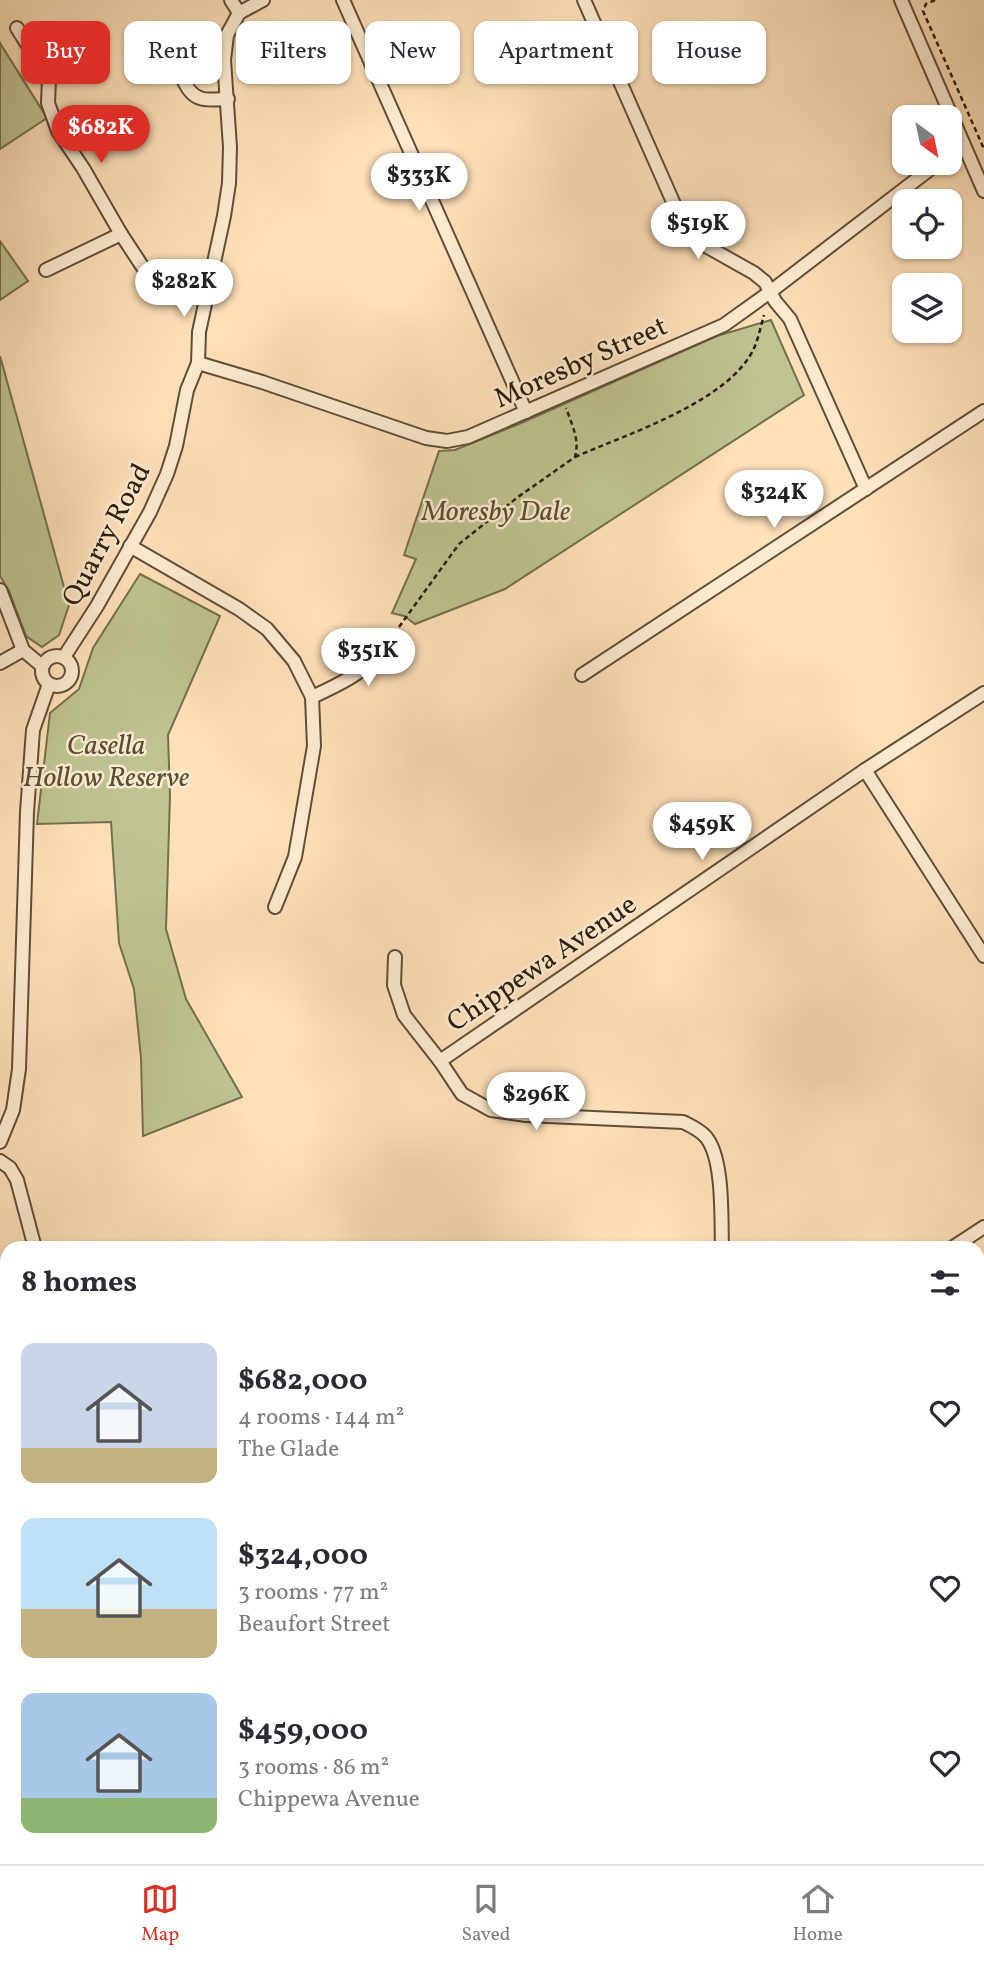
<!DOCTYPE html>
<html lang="en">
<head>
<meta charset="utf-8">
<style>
  body { margin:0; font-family:Vollkorn,serif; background:#f7f7f7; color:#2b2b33; height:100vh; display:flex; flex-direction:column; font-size:26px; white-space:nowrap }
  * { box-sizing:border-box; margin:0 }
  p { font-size:23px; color:#7c7c81 }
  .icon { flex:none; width:38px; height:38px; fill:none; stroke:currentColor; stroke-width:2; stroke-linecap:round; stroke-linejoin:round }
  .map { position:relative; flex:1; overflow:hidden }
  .sheet { position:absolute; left:0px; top:1241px; width:985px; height:625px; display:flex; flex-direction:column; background:#fff; border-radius:21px 21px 0 0; box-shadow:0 2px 5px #0004 }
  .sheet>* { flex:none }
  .guide { position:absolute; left:21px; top:21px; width:943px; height:63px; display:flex; gap:14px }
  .needle { width:46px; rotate:147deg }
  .tools { position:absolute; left:892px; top:105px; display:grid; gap:14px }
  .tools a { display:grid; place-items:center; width:70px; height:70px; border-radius:14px; background:#fff; box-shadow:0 2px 5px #0004; font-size:35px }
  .price { position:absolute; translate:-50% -60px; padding:0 16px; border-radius:24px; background:#fff; color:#222; font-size:23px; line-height:46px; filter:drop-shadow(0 2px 4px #0008) }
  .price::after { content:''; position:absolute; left:50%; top:42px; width:21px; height:16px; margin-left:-10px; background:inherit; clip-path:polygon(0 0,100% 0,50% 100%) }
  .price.current { background:#d93025; color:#fff }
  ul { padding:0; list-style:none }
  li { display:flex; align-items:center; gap:21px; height:175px; padding:0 21px }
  li span { display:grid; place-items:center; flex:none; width:196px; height:140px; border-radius:14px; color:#555 }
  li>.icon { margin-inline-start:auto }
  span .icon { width:84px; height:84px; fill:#fffc; stroke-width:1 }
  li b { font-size:30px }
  h2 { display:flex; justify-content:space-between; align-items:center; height:84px; padding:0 21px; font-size:30px }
  .tag { padding:0 24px; border-radius:14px; background:#fff; box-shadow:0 2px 5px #0004; font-size:24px; line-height:63px }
  .tag.current { background:#d93025; color:#fff }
  .tabs { display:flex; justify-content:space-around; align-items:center; height:98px; border-top:2px solid #e1e1e2; background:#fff; font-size:19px; color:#7c7c81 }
  .tabs a { display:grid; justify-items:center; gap:4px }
  .tabs .current { color:#d93025 }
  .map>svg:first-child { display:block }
  .green { fill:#bec391; stroke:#74704e; stroke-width:2 }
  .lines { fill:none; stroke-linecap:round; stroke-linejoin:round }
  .stream { stroke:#747b74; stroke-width:4.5 }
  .highway-tunnel { stroke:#d4b996; stroke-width:23; stroke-dasharray:23 11; stroke-linecap:butt }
  .street-casing { stroke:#604e36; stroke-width:16 }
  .path { stroke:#2b1d0a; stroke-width:2.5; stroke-dasharray:5 3.5; stroke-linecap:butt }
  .street { stroke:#feebd2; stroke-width:12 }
  .labels { text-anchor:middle; stroke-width:5; stroke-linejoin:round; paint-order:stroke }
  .street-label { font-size:28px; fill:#2b1d0a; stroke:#feebd2 }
  .park-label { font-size:28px; font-style:italic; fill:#574f32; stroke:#feebd2 }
</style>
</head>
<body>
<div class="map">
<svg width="984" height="1864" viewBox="0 0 984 1864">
  <rect width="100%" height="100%" fill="#fee0b9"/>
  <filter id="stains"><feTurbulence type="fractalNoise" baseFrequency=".00286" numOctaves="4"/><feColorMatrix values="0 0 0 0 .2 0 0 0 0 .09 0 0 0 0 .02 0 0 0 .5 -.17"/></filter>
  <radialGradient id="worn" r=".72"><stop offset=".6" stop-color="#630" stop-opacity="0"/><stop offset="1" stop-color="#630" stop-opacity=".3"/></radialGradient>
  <g class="green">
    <path d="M 0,43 L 47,118 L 0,149 Z"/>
    <path d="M 0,241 L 28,281 L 0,300 Z"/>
    <path d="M 771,320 L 804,395 L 505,589 L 415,624 L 404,616 L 392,613 L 416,559 L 404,555 L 439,451 L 455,450 L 519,424 L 717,336 Z"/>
    <path d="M 0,356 L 69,605 L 59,635 L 42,647 L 26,636 L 9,591 L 0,576 Z"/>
    <path d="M 140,574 L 220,616 L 168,735 L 170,795 L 166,929 L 186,999 L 242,1097 L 143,1136 L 141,1058 L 134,989 L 119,943 L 111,822 L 37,824 L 50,713 L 79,689 L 93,648 Z"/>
    <path d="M 0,1283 L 7,1284 L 7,1848 L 0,1852 Z"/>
    <path d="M 984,1530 L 984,1864 L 66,1864 L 78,1858 L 978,1858 L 978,1531 Z"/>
  </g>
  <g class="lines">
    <g class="stream">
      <path d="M 0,1547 L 7,1551"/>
      <path d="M 635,1858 L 639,1864"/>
    </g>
    <g class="highway-tunnel">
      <path d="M 978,1283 L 984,1283"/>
      <path d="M 978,1336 L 984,1336"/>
      <path d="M 0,1415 L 7,1414"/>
      <path d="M 0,1467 L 7,1465"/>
    </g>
    <defs>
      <g id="street">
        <path d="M 231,0 L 239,13"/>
        <path d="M 343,0 L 526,412"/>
        <path d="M 584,0 L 685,229 L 690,237 L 754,273 L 765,282 L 775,301 L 790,319 L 866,489"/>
        <path d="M 901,0 L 984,191"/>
        <path d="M 17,28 L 49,79 L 48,103 L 58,131 L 83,168 L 121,234 L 146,272 L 208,289"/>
        <path d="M 174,45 C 176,60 183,93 200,98 C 207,101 220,99 228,99"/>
        <path d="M 950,153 L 963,143"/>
        <path d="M 46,270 L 121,234"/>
        <path d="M 198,363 L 262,382 L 426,438 L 447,441 L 468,437 L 724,325 L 770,292 L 938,163"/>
        <path d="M 130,546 L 239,609 L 267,629 L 294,661 L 312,697 L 314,746 L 295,857 L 275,907"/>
        <path d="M 0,590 L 23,650 L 42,666"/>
        <circle cx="57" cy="671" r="15"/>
        <path d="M 64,657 L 97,606 L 150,512 L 167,474 L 176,446 L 187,390 L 198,363 L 199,332 L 224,216 L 229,183 L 230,147 L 224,60 L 227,35 L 239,13 L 263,0"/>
        <path d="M 0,663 L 23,650"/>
        <path d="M 582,675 L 984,411"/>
        <path d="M 312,697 C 347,681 368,671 391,638"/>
        <path d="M 865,770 L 984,956"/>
        <path d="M 395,957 L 394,985 L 404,1015 L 440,1061 L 462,1094 L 491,1110 L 526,1115 L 683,1122 C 691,1126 700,1130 706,1137 C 724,1159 721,1219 722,1248"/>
        <path d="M 440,1061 L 865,770 L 984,693"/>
        <path d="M 0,1142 L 13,1110 L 19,1069 L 27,812 L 33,730 L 49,684"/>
        <path d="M 0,1161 L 10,1168 L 17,1180 L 35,1248"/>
        <path d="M 952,1248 L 984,1227"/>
        <path d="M 978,1418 L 984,1418"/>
      </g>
    </defs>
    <use href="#street" class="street-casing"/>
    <g class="path">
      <path d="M 935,0 L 926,4 L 923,11 L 984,149"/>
      <path d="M 575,457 C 627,434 732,401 755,346 C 759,336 761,325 764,315"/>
      <path d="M 399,627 L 459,544 L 518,497 L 575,457 C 580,440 572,425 566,408"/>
      <path d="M 0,1295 L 7,1297"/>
      <path d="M 0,1534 L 7,1539"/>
      <path d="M 978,1548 L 984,1547"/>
      <path d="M 0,1590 L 7,1594"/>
      <path d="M 0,1690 L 7,1695"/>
      <path d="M 0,1733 L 7,1732"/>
      <path d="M 978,1839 L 984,1836"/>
      <path d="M 485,1858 L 490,1864"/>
      <path d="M 598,1858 L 608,1864"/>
      <path d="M 825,1858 L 835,1864"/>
      <path d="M 790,1864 L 794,1858"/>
      <path d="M 940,1864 L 948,1858"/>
    </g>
    <use href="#street" class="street"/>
  </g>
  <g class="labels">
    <g class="street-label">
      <text transform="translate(580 361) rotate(-24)" y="10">Moresby Street</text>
      <text transform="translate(105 534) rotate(-62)" y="10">Quarry Road</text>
      <text transform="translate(541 962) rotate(-34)" y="10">Chippewa Avenue</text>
    </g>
    <g class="park-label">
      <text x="496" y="520">Moresby Dale</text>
      <text x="106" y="754">Casella<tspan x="106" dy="32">Hollow Reserve</tspan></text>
    </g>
  </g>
  <rect width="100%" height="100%" filter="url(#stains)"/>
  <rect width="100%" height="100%" fill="url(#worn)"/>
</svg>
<div class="tools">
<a><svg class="needle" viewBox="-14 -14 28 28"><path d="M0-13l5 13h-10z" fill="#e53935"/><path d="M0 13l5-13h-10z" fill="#7c7c81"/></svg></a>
<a><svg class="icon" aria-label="locate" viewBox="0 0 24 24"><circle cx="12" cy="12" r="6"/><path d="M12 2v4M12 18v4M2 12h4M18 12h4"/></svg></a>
<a><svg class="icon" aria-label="layers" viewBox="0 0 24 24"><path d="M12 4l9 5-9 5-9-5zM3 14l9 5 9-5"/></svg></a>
</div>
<b class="price current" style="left:101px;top:165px">$682K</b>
<b class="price" style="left:419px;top:213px">$333K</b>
<b class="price" style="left:698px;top:261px">$519K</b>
<b class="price" style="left:184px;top:319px">$282K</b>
<b class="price" style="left:774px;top:530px">$324K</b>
<b class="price" style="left:368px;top:688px">$351K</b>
<b class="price" style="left:702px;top:862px">$459K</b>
<b class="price" style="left:536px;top:1132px">$296K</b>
<div class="guide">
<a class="tag current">Buy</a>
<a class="tag">Rent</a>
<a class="tag">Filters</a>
<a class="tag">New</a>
<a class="tag">Apartment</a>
<a class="tag">House</a>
</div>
<section class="sheet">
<h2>8 homes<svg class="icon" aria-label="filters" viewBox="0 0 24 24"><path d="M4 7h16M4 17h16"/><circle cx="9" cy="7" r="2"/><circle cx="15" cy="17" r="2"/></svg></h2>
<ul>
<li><span style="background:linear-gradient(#c9d6e8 75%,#c2b280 0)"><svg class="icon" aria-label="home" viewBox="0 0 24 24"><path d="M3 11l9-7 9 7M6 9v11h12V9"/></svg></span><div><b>$682,000</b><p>4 rooms · 144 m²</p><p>The Glade</p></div><svg class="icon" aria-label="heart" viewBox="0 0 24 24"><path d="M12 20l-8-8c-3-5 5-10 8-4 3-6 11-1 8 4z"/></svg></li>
<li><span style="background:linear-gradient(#bfe0f5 65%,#c2b280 0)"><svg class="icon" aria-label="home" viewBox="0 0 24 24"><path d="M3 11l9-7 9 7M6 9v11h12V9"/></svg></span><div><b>$324,000</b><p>3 rooms · 77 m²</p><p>Beaufort Street</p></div><svg class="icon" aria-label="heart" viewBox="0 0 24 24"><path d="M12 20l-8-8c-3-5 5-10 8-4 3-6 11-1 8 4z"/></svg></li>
<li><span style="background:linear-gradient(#a9c7e8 75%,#8fb573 0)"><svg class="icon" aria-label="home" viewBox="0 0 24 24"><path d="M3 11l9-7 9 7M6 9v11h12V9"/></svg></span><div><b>$459,000</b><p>3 rooms · 86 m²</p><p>Chippewa Avenue</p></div><svg class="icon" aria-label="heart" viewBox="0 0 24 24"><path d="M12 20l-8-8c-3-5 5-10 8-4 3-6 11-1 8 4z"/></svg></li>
</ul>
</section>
</div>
<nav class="tabs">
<a class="current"><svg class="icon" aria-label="map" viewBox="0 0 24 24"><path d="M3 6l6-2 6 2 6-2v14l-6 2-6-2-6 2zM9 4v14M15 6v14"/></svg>Map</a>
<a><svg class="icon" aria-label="saved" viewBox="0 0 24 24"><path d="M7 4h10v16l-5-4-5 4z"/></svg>Saved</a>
<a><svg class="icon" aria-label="home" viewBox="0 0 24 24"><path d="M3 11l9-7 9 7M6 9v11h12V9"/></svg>Home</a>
</nav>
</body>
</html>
